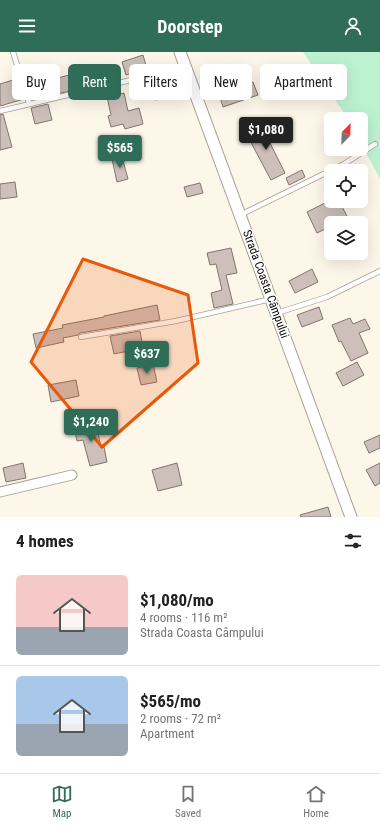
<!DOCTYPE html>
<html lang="en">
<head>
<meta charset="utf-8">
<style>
  body { margin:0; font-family:"Roboto Condensed",sans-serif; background:#f2f2f2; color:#202124; height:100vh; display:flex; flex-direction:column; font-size:15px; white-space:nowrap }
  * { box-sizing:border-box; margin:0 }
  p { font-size:13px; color:#757577 }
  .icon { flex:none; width:22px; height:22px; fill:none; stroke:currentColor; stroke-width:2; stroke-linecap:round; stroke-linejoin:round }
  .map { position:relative; height:465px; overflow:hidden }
  .details { display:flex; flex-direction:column; background:#fff; flex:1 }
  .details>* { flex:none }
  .hud { position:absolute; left:12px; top:12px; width:356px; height:36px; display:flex; gap:8px }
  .needle { width:26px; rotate:23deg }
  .buttons { position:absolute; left:324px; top:60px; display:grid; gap:8px }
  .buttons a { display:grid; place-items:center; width:44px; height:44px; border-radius:6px; background:#fff; box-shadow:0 4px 16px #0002; font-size:20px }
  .price { position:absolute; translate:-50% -34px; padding:0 9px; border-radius:4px; background:#306d59; color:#fff; font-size:13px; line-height:26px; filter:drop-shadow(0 1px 2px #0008) }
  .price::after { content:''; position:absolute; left:50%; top:24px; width:12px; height:9px; margin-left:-6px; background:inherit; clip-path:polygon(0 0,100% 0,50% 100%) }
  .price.current { background:#222; color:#fff }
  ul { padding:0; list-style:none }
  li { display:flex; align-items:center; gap:12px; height:100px; padding:0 16px }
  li+li { border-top:1px solid #e0e0e0 }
  li span { display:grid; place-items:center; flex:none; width:112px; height:80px; border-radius:6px; color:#555 }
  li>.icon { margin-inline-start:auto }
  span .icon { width:48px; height:48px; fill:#fffc; stroke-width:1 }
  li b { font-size:17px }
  h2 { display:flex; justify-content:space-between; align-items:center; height:48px; padding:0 16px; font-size:17px }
  .chip { padding:0 14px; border-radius:6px; background:#fff; box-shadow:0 4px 16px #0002; font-size:14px; line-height:36px }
  .chip.current { background:#306d59; color:#fff }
  header { display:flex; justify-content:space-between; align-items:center; height:52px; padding:0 16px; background:#306d59; color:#fff; font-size:18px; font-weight:700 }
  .tabs { display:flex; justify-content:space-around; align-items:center; height:56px; border-top:1px solid #e0e0e0; background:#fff; font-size:11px; color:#757577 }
  .tabs a { display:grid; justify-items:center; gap:2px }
  .tabs .current { color:#306d59 }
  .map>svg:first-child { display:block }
  .green { fill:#bdf2d1 }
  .building { fill:#cdbfb9; stroke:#81746f }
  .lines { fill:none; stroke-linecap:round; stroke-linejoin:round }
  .service-casing { stroke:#a6a195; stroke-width:6 }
  .minor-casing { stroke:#a6a195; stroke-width:11 }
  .tertiary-casing { stroke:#a6a195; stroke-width:13 }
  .service { stroke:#fff; stroke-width:4.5 }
  .minor { stroke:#fff; stroke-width:9 }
  .tertiary { stroke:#fff; stroke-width:11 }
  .marked { fill:#e8590c; fill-opacity:0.2; stroke:#e8590c; stroke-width:3; stroke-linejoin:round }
  .labels { text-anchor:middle; stroke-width:3; stroke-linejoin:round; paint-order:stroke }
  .street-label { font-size:12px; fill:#0e0c08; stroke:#fff }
</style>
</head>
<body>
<header><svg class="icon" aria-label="menu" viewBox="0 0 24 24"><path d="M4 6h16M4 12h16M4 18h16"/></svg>Doorstep<svg class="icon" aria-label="person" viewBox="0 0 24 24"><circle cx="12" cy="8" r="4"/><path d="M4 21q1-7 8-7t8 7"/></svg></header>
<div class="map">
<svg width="380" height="465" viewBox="0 0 380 465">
  <rect width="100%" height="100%" fill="#fdf7ea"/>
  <path class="green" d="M 303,0 L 380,0 L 380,127 L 361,91 L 361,67 L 348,67 Z"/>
  <g class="building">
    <path d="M 143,3 L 147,17 L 126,23 L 122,10 Z"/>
    <path d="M 96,14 L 100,30 L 74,36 L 74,38 L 32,48 L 28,34 L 84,19 L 84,17 Z"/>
    <path d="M 13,28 L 16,38 L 21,36 L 24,47 L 0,54 L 0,32 Z"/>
    <path d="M 171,30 L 174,44 L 155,48 L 152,34 Z"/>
    <path d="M 253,30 L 258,43 L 223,55 L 219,42 Z"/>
    <path d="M 124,41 L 128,59 L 139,56 L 143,72 L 125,77 L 123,72 L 111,75 L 108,64 L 111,63 L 107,45 Z"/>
    <path d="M 48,52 L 52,68 L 35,72 L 31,56 Z"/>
    <path d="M 3,62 L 12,95 L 0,98 L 0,63 Z"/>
    <path d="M 265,71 L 274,89 L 270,91 L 285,121 L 271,128 L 248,85 L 254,82 L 252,78 Z"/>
    <path d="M 122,105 L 128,127 L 117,130 L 112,107 Z"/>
    <path d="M 302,118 L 305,125 L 289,133 L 286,126 Z"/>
    <path d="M 15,130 L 17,145 L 0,147 L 0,132 Z"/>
    <path d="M 200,131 L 203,141 L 187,145 L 184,135 Z"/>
    <path d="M 329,149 L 339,149 L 348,166 L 337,171 L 331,171 L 331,174 L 317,181 L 307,160 Z"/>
    <path d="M 231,196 L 237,221 L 226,223 L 233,252 L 214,256 L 211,241 L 222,238 L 216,212 L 210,213 L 207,201 Z"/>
    <path d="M 312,217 L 318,230 L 295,241 L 289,229 Z"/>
    <path d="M 157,253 L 160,268 L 80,281 L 78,283 L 63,286 L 64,290 L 36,296 L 33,282 L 63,276 L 62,273 L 104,265 L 104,264 Z"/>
    <path d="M 319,255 L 323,267 L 302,275 L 297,263 Z"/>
    <path d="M 350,266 L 353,272 L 365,267 L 370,277 L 359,281 L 368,301 L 351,309 L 341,289 L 339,290 L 332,273 Z"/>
    <path d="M 140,279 L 143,296 L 114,302 L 110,284 Z"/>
    <path d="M 357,310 L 364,323 L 343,334 L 336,321 Z"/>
    <path d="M 153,312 L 157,330 L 141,333 L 137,316 Z"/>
    <path d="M 76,328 L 79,344 L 51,350 L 48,333 Z"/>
    <path d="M 96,370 L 101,396 L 104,395 L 107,410 L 90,414 L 83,388 L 77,389 L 74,374 Z"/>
    <path d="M 380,383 L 380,396 L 369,401 L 364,390 Z"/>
    <path d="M 23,411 L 26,426 L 6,430 L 3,416 Z"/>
    <path d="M 177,411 L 182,433 L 158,439 L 152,418 Z"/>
    <path d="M 380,411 L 380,431 L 375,434 L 366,418 Z"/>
    <path d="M 328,455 L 331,465 L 301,465 L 300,463 Z"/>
  </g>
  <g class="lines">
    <defs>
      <g id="service">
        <path d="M 13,0 L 29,51"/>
        <path d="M 0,59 L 186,15"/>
        <path d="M 240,163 L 344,112 L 375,92"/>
        <path d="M 277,261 L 327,245 L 380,219"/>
        <path d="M 81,285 L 176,269 L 271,247"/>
      </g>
      <path id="minor" d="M 0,440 L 72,423"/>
      <path id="tertiary" d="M 180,0 L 351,465"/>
    </defs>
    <use href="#service" class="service-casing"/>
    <use href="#minor" class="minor-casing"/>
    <use href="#tertiary" class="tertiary-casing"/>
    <use href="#service" class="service"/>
    <use href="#minor" class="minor"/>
    <use href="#tertiary" class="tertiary"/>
  </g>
  <path class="marked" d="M 83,207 L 188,243 L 198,311 L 102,395 L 31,310 Z"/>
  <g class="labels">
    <g class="street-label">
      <text transform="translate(266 232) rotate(70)" y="4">Strada Coasta Câmpului</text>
    </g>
  </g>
</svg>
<div class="buttons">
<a><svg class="needle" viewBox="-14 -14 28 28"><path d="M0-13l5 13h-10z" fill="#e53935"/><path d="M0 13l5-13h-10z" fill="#757577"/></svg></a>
<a><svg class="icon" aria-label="locate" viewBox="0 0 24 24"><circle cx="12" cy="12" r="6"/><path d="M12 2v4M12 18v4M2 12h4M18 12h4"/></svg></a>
<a><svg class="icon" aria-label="layers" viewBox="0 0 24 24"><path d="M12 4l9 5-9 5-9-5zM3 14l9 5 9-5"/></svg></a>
</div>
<b class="price current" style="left:266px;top:99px">$1,080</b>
<b class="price" style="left:120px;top:117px">$565</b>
<b class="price" style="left:147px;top:323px">$637</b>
<b class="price" style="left:91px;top:391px">$1,240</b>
<div class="hud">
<a class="chip">Buy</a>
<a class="chip current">Rent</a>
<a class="chip">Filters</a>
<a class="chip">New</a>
<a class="chip">Apartment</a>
</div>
</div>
<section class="details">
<h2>4 homes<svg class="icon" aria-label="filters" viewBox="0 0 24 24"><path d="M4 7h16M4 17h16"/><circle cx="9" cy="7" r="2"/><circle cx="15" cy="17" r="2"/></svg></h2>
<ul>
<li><span style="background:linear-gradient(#f6c9c9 65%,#9aa5b1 0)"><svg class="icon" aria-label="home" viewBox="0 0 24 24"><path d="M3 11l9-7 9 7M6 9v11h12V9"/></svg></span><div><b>$1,080/mo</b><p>4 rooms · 116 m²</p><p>Strada Coasta Câmpului</p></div></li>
<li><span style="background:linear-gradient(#a9c7e8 60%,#9aa5b1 0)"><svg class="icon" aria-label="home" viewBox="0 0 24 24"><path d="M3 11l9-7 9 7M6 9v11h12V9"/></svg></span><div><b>$565/mo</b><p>2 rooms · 72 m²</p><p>Apartment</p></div></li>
</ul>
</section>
<nav class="tabs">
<a class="current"><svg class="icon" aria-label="map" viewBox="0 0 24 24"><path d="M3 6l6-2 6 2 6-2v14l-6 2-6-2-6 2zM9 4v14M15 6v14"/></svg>Map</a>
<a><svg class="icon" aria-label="saved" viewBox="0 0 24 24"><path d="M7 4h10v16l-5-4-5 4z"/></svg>Saved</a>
<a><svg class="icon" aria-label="home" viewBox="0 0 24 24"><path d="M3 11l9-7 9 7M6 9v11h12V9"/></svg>Home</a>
</nav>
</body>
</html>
